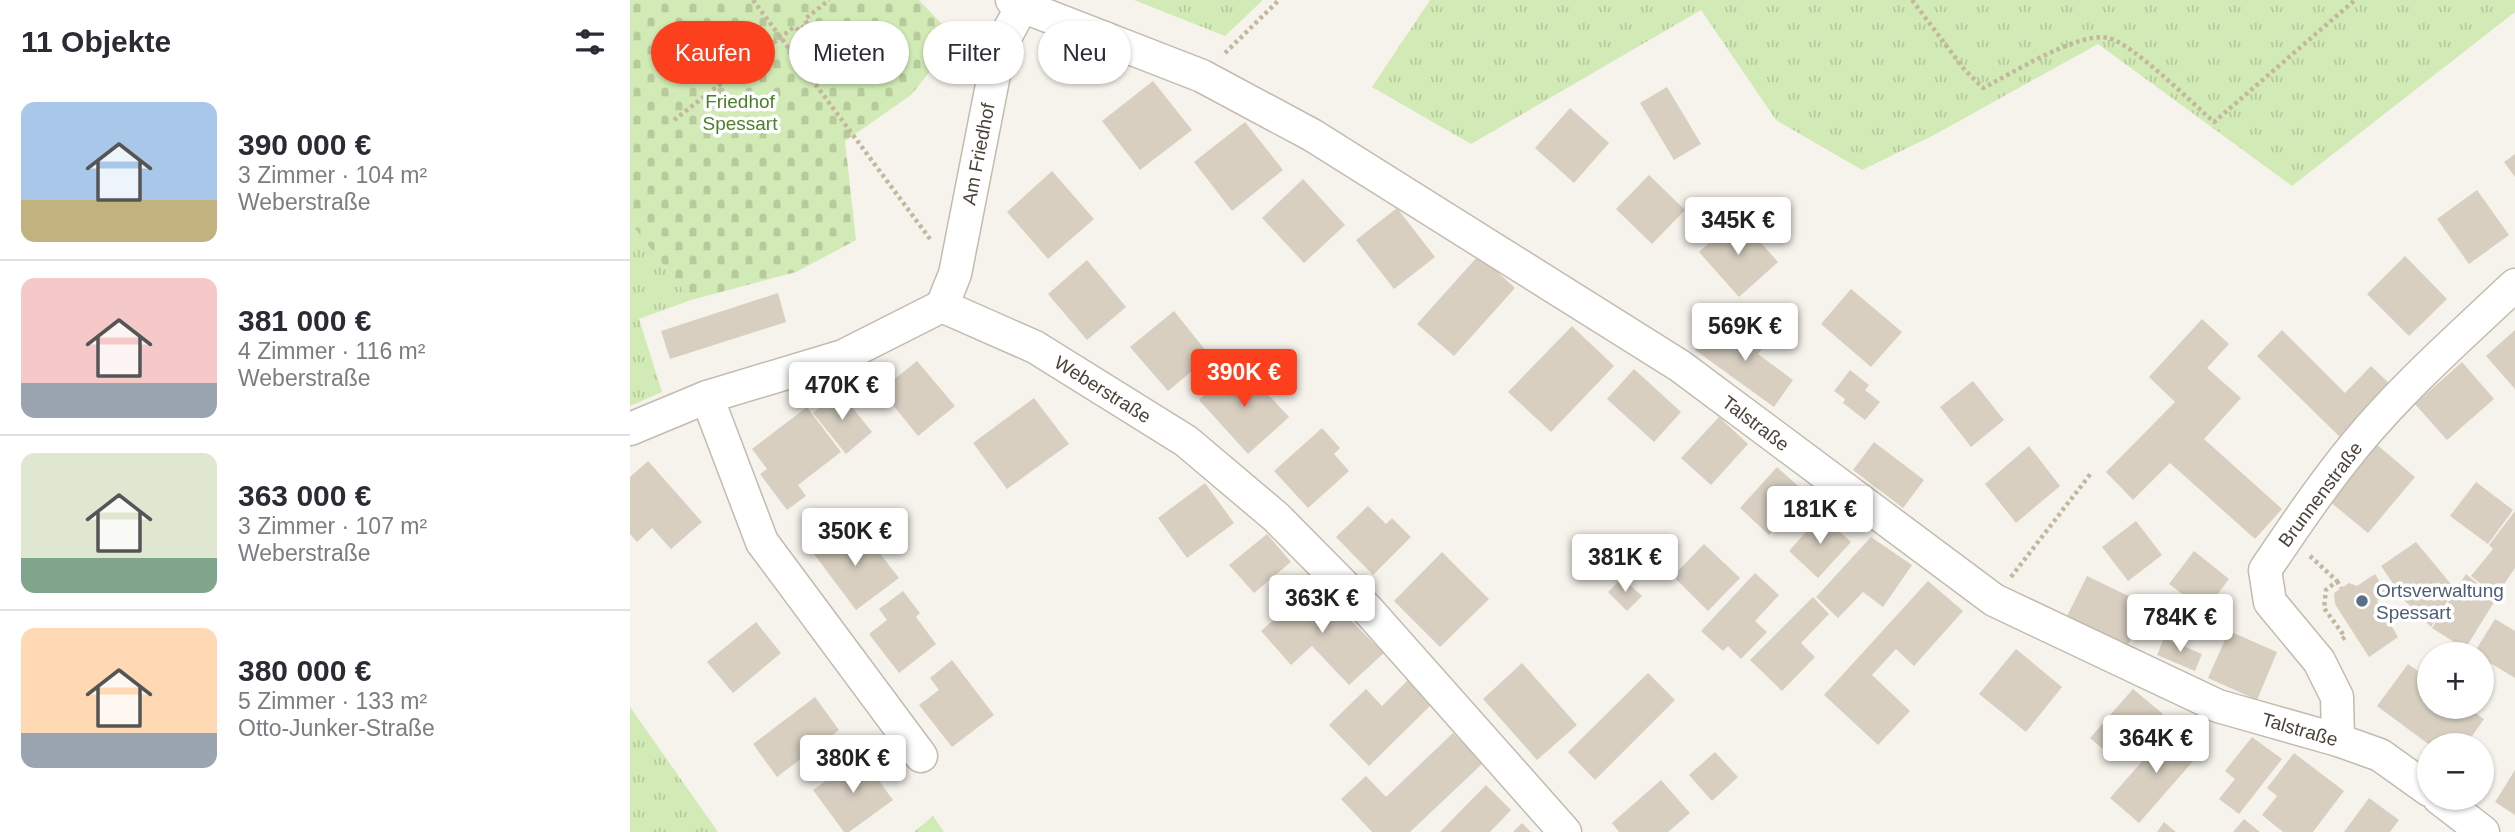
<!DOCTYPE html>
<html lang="de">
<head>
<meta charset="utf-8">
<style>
  body { margin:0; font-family:Helvetica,sans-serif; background:#f2f2f3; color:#2b2b33; height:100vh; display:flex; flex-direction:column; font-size:26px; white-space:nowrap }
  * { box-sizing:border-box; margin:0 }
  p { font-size:23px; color:#7c7c81 }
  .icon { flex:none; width:38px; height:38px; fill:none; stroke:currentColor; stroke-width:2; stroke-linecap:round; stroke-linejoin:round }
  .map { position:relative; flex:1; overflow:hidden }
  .drawer { display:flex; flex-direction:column; background:#fff; width:630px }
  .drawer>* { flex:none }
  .top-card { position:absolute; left:21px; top:21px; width:665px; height:63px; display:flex; gap:14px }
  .fabs { position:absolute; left:1787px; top:642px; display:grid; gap:14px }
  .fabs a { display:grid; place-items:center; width:77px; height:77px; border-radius:50%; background:#fff; box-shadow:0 2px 5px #0004; font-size:35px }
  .price { position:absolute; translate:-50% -60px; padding:0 16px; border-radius:7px; background:#fff; color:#222; font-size:23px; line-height:46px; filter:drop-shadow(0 2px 4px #0008) }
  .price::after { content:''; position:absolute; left:50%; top:42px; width:21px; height:16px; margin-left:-10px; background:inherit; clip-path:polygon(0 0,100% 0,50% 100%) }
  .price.active { background:#fc3f1d; color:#fff }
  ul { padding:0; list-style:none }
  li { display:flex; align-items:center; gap:21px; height:175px; padding:0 21px }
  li+li { border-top:2px solid #e1e1e2 }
  li span { display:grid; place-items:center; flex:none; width:196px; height:140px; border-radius:14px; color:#555 }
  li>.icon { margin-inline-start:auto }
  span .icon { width:84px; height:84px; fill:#fffc; stroke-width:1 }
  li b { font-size:30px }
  h2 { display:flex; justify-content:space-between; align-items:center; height:84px; padding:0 21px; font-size:30px }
  .chip { padding:0 24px; border-radius:32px; background:#fff; box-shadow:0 2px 5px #0004; font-size:24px; line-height:63px }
  .chip.active { background:#fc3f1d; color:#fff }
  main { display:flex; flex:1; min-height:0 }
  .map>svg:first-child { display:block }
  .grass { fill:url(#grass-tufts) }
  .cemetery { fill:url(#cemetery-stones) }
  .building { fill:#d8cfc1 }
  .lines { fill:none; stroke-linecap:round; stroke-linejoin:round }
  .minor-casing { stroke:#c2bbae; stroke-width:35 }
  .path { stroke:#c4b79f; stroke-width:4.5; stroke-dasharray:3.5 3.5; stroke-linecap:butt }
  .minor { stroke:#fff; stroke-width:32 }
  .service-dot { fill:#5c6f8a; stroke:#fff; stroke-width:2.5 }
  .labels { text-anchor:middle; stroke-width:7; stroke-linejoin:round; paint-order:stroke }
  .park-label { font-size:19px; fill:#4a7f2a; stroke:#fff }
  .street-label { font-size:19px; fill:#4b4439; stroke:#fff }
  .service-label { font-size:19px; fill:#4e5e75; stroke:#fff; text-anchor:start }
</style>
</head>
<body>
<main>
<section class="drawer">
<h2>11 Objekte<svg class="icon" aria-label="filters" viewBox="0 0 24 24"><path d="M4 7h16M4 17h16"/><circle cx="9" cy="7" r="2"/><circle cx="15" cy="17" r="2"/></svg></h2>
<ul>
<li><span style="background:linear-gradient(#a9c7e8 70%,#c2b280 0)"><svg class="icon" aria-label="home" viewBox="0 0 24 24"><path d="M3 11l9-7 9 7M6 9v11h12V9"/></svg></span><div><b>390 000 €</b><p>3 Zimmer · 104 m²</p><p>Weberstraße</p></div></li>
<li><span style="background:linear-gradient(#f6c9c9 75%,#9aa5b1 0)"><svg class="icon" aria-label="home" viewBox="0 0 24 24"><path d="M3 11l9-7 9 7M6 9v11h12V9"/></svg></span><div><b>381 000 €</b><p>4 Zimmer · 116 m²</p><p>Weberstraße</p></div></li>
<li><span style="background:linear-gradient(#dfe7d0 75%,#7fa58c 0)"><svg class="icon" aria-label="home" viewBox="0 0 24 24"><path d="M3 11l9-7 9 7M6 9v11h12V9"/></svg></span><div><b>363 000 €</b><p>3 Zimmer · 107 m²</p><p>Weberstraße</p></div></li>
<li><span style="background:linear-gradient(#ffd9b3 75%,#9aa5b1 0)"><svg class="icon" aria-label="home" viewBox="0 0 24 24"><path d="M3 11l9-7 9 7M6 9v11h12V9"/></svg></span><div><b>380 000 €</b><p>5 Zimmer · 133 m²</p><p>Otto-Junker-Straße</p></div></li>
</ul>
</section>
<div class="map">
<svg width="1885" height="832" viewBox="0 0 1885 832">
  <defs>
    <pattern id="grass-tufts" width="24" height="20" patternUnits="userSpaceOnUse" patternTransform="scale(1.75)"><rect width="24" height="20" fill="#d2eab5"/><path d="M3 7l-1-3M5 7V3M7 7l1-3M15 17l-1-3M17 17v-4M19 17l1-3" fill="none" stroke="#b6ca9c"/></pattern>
    <pattern id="cemetery-stones" width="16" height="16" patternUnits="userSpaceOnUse" patternTransform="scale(1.75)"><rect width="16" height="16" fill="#d2eab5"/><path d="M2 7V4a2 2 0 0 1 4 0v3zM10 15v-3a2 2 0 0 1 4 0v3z" fill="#b6ca9c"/></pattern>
  </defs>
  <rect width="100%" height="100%" fill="#f6f3ec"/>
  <g class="grass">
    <path d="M 504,0 L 633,0 L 595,36 Z"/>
    <path d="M 800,0 L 1885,0 L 1885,12 L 1662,186 L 1468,44 L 1304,135 L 1232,170 L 1146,120 L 1071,10 L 841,144 L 742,87 Z"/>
    <path d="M 0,222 L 61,300 L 9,319 L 32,392 L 0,406 Z"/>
    <path d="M 0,707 L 88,832 L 0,832 Z"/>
    <path d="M 303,816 L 314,832 L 284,832 Z"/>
  </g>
  <path class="cemetery" d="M 0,0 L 289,0 L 326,39 L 281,95 L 215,141 L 226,240 L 166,272 L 61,300 L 0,222 Z"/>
  <g class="building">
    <path d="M 523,81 L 562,130 L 510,170 L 472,121 Z"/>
    <path d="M 1037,87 L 1071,144 L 1044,160 L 1010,103 Z"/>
    <path d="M 940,108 L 979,143 L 944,183 L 905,148 Z"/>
    <path d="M 615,122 L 653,170 L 602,211 L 564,162 Z"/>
    <path d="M 1885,154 L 1885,177 L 1874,162 Z"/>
    <path d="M 422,171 L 464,219 L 418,259 L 377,212 Z"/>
    <path d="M 1019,175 L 1055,210 L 1022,244 L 986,209 Z"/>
    <path d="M 673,179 L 715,225 L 674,263 L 632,218 Z"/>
    <path d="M 1847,190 L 1879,235 L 1839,264 L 1807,219 Z"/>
    <path d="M 767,208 L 805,257 L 764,289 L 726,240 Z"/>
    <path d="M 1108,217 L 1148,262 L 1109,297 L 1069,252 Z"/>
    <path d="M 849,255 L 885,288 L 824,356 L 787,324 Z"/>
    <path d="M 1775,256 L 1817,299 L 1779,336 L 1737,294 Z"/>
    <path d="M 457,260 L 496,307 L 457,340 L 418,294 Z"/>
    <path d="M 1221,289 L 1272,332 L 1241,367 L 1191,324 Z"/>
    <path d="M 148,293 L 156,322 L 40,359 L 31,331 Z"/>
    <path d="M 544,311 L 580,356 L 538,391 L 500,347 Z"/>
    <path d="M 1572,319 L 1599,344 L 1577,368 L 1611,398 L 1574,439 L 1652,509 L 1625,539 L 1540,463 L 1503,500 L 1476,472 L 1545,402 L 1519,377 Z"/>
    <path d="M 1083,325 L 1098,336 L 1105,325 L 1134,346 L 1128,354 L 1163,380 L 1144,407 L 1065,350 Z"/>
    <path d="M 942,326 L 984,366 L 921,432 L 878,392 Z"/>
    <path d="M 1652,330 L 1715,393 L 1741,366 L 1761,385 L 1711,438 L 1627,356 Z"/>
    <path d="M 1885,330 L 1885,389 L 1856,356 Z"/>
    <path d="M 287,361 L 325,406 L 288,436 L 251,390 Z"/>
    <path d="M 1832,362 L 1864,399 L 1817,440 L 1785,404 Z"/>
    <path d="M 609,363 L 659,417 L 618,454 L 569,400 Z"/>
    <path d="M 1004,369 L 1051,412 L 1024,442 L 977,399 Z"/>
    <path d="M 1220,370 L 1239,385 L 1235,390 L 1250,402 L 1235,420 L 1213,403 L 1215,399 L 1204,391 Z"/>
    <path d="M 1343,381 L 1374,420 L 1341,447 L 1310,407 Z"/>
    <path d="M 209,391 L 242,432 L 216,454 L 183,413 Z"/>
    <path d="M 404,398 L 439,444 L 377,489 L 343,443 Z"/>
    <path d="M 177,407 L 211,452 L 168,485 L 176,496 L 157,510 L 130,474 L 137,469 L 122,449 Z"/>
    <path d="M 1089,417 L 1118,444 L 1081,485 L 1051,458 Z"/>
    <path d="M 692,428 L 710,448 L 704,454 L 719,471 L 678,508 L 644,471 Z"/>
    <path d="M 1244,442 L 1294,480 L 1273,508 L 1223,470 Z"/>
    <path d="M 1746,444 L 1785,477 L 1738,533 L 1699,501 Z"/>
    <path d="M 1399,446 L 1430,486 L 1386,523 L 1355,484 Z"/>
    <path d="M 18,461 L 72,522 L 41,549 L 22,528 L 7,542 L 0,534 L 0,477 Z"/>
    <path d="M 1147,467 L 1177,494 L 1139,535 L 1110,508 Z"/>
    <path d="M 1846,482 L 1883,510 L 1858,544 L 1820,516 Z"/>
    <path d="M 575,483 L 604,523 L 557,558 L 528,518 Z"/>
    <path d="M 738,506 L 756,524 L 762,518 L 781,537 L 743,575 L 706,537 Z"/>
    <path d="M 1885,511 L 1885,568 L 1866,596 L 1841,576 L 1863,549 L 1859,545 Z"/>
    <path d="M 1191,515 L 1221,542 L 1188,578 L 1159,551 Z"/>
    <path d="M 1506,521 L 1532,555 L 1498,581 L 1472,547 Z"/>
    <path d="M 207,529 L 222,548 L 237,537 L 269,578 L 226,610 L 181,550 Z"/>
    <path d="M 637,534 L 661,562 L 624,593 L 599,565 Z"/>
    <path d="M 1241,537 L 1282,565 L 1253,607 L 1233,592 L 1208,618 L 1186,597 Z"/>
    <path d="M 1786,542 L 1825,589 L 1801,627 L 1775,601 L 1751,566 Z"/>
    <path d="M 1074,544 L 1110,578 L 1078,611 L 1043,576 Z"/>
    <path d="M 1564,551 L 1599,579 L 1575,611 L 1539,584 Z"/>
    <path d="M 812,552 L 859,599 L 810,647 L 764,601 Z"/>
    <path d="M 1125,573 L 1149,595 L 1125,621 L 1137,632 L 1111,659 L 1098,646 L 1093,651 L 1071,631 Z"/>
    <path d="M 1745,574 L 1757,594 L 1747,601 L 1768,637 L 1739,657 L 1705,604 L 1704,593 L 1719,583 L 1727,586 Z"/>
    <path d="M 1836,574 L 1866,599 L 1835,649 L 1802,628 Z"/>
    <path d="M 1457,576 L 1517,605 L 1497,647 L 1436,618 Z"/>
    <path d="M 992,578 L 1012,596 L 997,611 L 978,592 Z"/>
    <path d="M 687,581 L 715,615 L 754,653 L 719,685 L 682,646 L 661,665 L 631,631 Z"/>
    <path d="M 1298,581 L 1333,611 L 1284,666 L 1266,649 L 1242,675 L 1280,711 L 1248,745 L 1194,695 Z"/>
    <path d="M 273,591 L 290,613 L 286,617 L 306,644 L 269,673 L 239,634 L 257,620 L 249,609 Z"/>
    <path d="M 1183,597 L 1199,614 L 1171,643 L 1185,657 L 1152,691 L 1120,660 Z"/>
    <path d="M 1865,619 L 1885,631 L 1885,678 L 1852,658 L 1852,654 L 1844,653 Z"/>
    <path d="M 126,622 L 151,653 L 103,693 L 77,662 Z"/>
    <path d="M 1599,631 L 1647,652 L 1627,700 L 1578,678 Z"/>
    <path d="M 1534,638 L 1572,654 L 1565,671 L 1527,655 Z"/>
    <path d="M 1386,649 L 1432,687 L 1396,732 L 1349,694 Z"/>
    <path d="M 322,660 L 364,715 L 322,747 L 289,705 L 309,690 L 300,678 Z"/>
    <path d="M 892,663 L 947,725 L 907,760 L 853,699 Z"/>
    <path d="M 1778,664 L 1799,679 L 1799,707 L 1837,707 L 1854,719 L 1835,746 L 1801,746 L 1747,706 Z"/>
    <path d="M 1018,673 L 1045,700 L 965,780 L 938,752 Z"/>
    <path d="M 779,679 L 803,703 L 739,766 L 699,725 L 736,689 L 752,706 Z"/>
    <path d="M 1503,689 L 1533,714 L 1500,752 L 1492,745 L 1481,756 L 1460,738 Z"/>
    <path d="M 185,697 L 209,730 L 147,777 L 123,744 Z"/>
    <path d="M 1543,726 L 1572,751 L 1509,823 L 1480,798 Z"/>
    <path d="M 823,733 L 853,763 L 780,832 L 742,832 L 711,799 L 736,776 L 756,797 Z"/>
    <path d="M 1622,737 L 1652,759 L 1609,814 L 1589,799 L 1605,779 L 1595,771 Z"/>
    <path d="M 1085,752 L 1108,777 L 1082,801 L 1059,775 Z"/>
    <path d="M 1664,753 L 1714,791 L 1683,832 L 1653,832 L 1632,815 L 1647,796 L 1637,788 Z"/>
    <path d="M 231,756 L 263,800 L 219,832 L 214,832 L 183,790 Z"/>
    <path d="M 1885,770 L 1885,815 L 1865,802 Z"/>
    <path d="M 1031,780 L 1060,813 L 1038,832 L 989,832 L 982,823 Z"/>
    <path d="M 856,785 L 881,810 L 860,832 L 810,832 Z"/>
    <path d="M 1739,798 L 1769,820 L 1760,832 L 1714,832 Z"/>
    <path d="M 1614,819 L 1630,832 L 1603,832 Z"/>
    <path d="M 1534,822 L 1546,832 L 1527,832 Z"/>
    <path d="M 892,823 L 901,832 L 883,832 Z"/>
  </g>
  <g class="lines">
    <defs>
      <g id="minor">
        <path d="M 382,0 L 392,6 L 572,76 L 682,135 L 1050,366 L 1364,600 L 1588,706 L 1708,740 L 1750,755 L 1799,790"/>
        <path d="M 312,306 L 405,347 L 556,441 L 646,517 L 738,610 L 935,832"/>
        <path d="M 312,306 L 325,274 L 369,49 L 392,6"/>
        <path d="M 77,397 L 132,542 L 291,756"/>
        <path d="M 0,429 L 77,397 L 213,356 L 312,306"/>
        <path d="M 1708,740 L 1707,697 L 1689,661 L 1640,602 L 1635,570 C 1664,527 1693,484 1726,444 C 1774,386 1831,336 1885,285"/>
        <path d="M 1809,798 L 1853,832"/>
      </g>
    </defs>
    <use href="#minor" class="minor-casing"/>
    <g class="path">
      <path d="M 123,0 L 300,239"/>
      <path d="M 1282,0 L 1334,69 L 1353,88 C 1381,74 1449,31 1478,38 C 1502,43 1562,103 1584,122 L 1725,0"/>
      <path d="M 595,53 L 649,0"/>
      <path d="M 44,120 L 164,27 L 169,30 L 177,24 L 175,19 L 199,0"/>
      <path d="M 1680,556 L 1707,581 L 1696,590 L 1694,608 L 1715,637 L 1710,641"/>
      <path d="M 1381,577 L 1462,472"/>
      <path d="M 1707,581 L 1711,588"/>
    </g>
    <use href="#minor" class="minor"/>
  </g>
  <circle class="service-dot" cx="1732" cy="601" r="7"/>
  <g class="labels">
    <g class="park-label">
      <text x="110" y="108">Friedhof<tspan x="110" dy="22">Spessart</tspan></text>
    </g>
    <g class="street-label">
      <text transform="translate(348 154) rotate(-79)" y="7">Am Friedhof</text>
      <text transform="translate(473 389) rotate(32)" y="7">Weberstraße</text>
      <text transform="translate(1126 423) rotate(37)" y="7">Talstraße</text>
      <text transform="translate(1690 494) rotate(-53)" y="7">Brunnenstraße</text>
      <text transform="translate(1670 729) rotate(16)" y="7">Talstraße</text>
    </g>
    <g class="service-label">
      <text x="1746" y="597">Ortsverwaltung<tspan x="1746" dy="22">Spessart</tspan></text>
    </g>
  </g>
</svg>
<div class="fabs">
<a>+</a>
<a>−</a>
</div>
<b class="price" style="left:1108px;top:257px">345K €</b>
<b class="price" style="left:1115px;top:363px">569K €</b>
<b class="price active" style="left:614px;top:409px">390K €</b>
<b class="price" style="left:212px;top:422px">470K €</b>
<b class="price" style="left:1190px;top:546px">181K €</b>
<b class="price" style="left:225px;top:568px">350K €</b>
<b class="price" style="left:995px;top:594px">381K €</b>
<b class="price" style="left:692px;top:635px">363K €</b>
<b class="price" style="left:1550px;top:654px">784K €</b>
<b class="price" style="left:1526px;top:775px">364K €</b>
<b class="price" style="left:223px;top:795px">380K €</b>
<div class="top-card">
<a class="chip active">Kaufen</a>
<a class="chip">Mieten</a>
<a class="chip">Filter</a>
<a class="chip">Neu</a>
</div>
</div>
</main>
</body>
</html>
